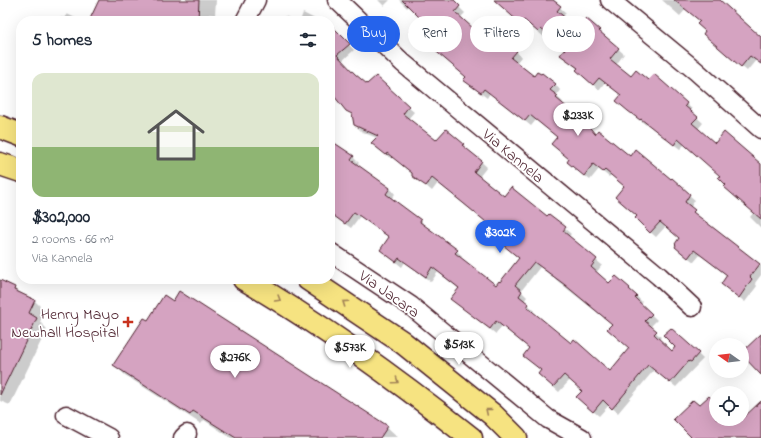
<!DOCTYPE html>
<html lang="en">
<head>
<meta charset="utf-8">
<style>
  body { margin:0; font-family:"Indie Flower",sans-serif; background:#f6f6f7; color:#1f2937; height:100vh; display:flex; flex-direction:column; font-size:15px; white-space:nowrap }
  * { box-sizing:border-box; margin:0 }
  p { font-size:13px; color:#747a83 }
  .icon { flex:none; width:22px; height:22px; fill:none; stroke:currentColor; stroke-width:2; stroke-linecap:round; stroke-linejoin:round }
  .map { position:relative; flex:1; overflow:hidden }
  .sheet { position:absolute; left:16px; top:16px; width:319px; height:268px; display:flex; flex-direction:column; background:#fff; border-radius:16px; box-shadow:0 4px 16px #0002 }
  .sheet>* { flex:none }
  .guide { position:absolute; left:347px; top:16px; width:354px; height:36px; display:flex; gap:8px }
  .needle { width:26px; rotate:284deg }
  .buttons { position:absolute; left:709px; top:338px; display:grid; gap:8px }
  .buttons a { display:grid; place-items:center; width:40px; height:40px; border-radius:50%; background:#fff; box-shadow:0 4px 16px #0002; font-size:20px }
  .price { position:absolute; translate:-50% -34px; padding:0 9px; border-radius:14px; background:#fff; color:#222; font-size:13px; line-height:26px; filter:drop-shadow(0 1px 2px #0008) }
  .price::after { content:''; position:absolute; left:50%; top:24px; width:12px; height:9px; margin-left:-6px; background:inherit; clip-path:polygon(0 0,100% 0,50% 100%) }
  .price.active { background:#2563eb; color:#fff }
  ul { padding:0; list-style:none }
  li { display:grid; align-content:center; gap:8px; height:212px; padding:0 16px }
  li span { display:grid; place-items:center; height:124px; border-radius:12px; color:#555 }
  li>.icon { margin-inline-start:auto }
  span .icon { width:72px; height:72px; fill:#fffc; stroke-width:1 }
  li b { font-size:17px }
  h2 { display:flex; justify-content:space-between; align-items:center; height:48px; padding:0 16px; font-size:17px }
  .pill { padding:0 14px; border-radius:18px; background:#fff; box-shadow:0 4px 16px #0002; font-size:14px; line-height:36px }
  .pill.active { background:#2563eb; color:#fff }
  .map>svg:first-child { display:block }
  .shadow { fill:#0003; fill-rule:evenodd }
  .building { fill:#d5a3c1; stroke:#4a1f2b; fill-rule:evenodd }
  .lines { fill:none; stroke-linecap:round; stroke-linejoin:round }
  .minor-casing { stroke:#4a1f2b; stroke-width:21 }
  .major-casing { stroke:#4a1f2b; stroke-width:25 }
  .minor { stroke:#fff; stroke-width:18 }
  .major { stroke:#f6e381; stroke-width:22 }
  .oneway { stroke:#a08156 }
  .poi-dot { fill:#c8321e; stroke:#fff; stroke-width:1.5 }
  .labels { text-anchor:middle; stroke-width:3.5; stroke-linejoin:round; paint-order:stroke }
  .street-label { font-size:16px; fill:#4a1f2b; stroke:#fff }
  .poi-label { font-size:16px; fill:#4a1f2b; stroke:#fff; text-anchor:end }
</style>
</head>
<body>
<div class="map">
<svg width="761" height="438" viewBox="0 0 761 438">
  <rect width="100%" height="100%" fill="#fff"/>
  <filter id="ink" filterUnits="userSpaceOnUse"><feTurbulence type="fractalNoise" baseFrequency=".025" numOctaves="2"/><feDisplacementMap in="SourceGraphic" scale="8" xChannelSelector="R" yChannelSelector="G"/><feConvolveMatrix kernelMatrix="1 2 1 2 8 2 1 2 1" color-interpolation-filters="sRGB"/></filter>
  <g filter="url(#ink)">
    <g class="shadow">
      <path d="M 100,0 L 222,0 L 216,0 L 215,15 L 209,14 L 209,21 L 90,21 Z"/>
      <path d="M 378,0 L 390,0 L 384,6 Z"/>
      <path d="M 399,0 L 452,0 L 465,13 L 460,18 L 493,47 L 516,51 L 521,57 L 516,63 L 534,78 L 555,84 L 560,90 L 556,96 L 563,102 L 561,104 L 586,124 L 596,135 L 689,195 L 695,200 L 690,208 L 699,218 L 761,266 L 761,275 L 755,283 L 757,286 L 745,302 L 722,284 L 728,276 L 700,255 L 694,262 L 682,253 L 676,247 L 680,238 L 666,226 L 656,237 L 641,224 L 638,216 L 616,197 L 625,186 L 611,175 L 609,177 L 599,169 L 590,180 L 574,167 L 570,160 L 552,144 L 558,138 L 536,120 L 531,126 L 490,93 L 487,98 L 470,85 L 467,77 L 431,47 L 428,50 L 410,31 L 422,19 L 409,6 L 407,8 Z"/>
      <path d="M 494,0 L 555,0 L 554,2 L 566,13 L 563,16 L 579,29 L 586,20 L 624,54 L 616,65 L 631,77 L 649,82 L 686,104 L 692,109 L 690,111 L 703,123 L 698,129 L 715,144 L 761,166 L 761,228 L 750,217 L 754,212 L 721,176 L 685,144 L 680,149 L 647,124 L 646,125 L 635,116 L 617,101 L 622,96 L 605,82 L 599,90 L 583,76 L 578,69 L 567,60 L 566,50 L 547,34 L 544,37 L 530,25 L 527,28 Z"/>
      <path d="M 662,0 L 717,0 L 745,22 L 761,38 L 761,64 L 756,60 L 747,71 L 710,39 L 701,22 L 686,9 L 680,16 Z"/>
      <path d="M 303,13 L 319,21 L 300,21 Z"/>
      <path d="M 67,14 L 82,21 L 59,21 L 61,17 L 64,18 Z"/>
      <path d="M 285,16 L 296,21 L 282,21 Z"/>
      <path d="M 330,26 L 354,50 L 342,61 L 367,85 L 408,107 L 414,112 L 408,119 L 436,142 L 446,130 L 487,167 L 479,177 L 504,198 L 547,217 L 549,215 L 571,234 L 568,237 L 602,265 L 596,273 L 609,285 L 616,277 L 630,289 L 642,302 L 640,304 L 657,320 L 650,327 L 661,337 L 659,340 L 672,352 L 698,354 L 703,359 L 676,387 L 654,370 L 618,413 L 609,405 L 599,416 L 583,403 L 583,391 L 570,380 L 559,392 L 544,379 L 542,371 L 530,361 L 530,348 L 502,326 L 496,334 L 457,304 L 451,299 L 459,289 L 438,272 L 431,282 L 405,262 L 402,267 L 381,250 L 390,238 L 360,216 L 351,228 L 334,216 L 330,212 L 330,141 L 353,157 L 359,163 L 357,165 L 390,188 L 395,194 L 391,199 L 421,220 L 425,227 L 457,251 L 462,256 L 461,258 L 496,286 L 500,283 L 520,259 L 504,245 L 508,240 L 438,183 L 432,191 L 393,157 L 392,159 L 378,149 L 373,143 L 377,138 L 362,132 L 356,126 L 354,122 L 354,116 L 330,90 ZM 540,267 L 613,325 L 630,348 L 610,372 L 571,344 L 532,313 L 534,310 L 524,301 L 527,297 L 521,291 Z"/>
      <path d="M 1,281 L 35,301 L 45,311 L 40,322 L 47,329 L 10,405 L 0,401 Z"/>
      <path d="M 115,365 L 387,427 L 398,437 L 231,438 L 204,420 L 201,424 L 125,375 Z"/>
    </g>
    <g class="building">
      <path d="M 99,0 L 199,0 L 198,20 L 89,21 Z"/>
      <path d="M 402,0 L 454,0 L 460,6 L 455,12 L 493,46 L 501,38 L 517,51 L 511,58 L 534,76 L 537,72 L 541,74 L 542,73 L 556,84 L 550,90 L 558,96 L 556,98 L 587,124 L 595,134 L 598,130 L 630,156 L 635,149 L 671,179 L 672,178 L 690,194 L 685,202 L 695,210 L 693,212 L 760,264 L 750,277 L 752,279 L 739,298 L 721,284 L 727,275 L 694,250 L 688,258 L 675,247 L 676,245 L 675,244 L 679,238 L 660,222 L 650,233 L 635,218 L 637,216 L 615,197 L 624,186 L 605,170 L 603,172 L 593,164 L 584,176 L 567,162 L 569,159 L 551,144 L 557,137 L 530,115 L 525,121 L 484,89 L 481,93 L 463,80 L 466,77 L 425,42 L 422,45 L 409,31 L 421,19 Z"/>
      <path d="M 494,0 L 553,0 L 561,6 L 557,11 L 578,28 L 586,18 L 600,30 L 599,31 L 619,48 L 610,59 L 631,76 L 636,70 L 648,80 L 654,74 L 687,103 L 685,106 L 698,117 L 692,123 L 715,143 L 724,132 L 761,164 L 761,219 L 724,187 L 726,185 L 718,177 L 720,176 L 678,139 L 674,145 L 641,119 L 640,120 L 628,111 L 616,101 L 621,95 L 599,78 L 593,85 L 576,70 L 578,68 L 560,55 L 565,49 L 541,29 L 538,32 L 524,20 L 521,24 Z"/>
      <path d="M 674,0 L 720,0 L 761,37 L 761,64 L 750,56 L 741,67 L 703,34 L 705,31 L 697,24 L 700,21 Z"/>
      <path d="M 330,24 L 350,44 L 337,55 L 355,74 L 367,84 L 376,76 L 409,106 L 403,114 L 436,140 L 446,129 L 464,144 L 462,145 L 482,161 L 474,172 L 504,196 L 511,187 L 547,216 L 549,214 L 566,227 L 563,231 L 597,259 L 591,267 L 609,283 L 616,276 L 630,288 L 629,289 L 637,296 L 635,298 L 652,314 L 645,321 L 657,331 L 654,334 L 672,351 L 675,347 L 663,335 L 671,328 L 699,353 L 691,362 L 689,361 L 670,383 L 648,365 L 612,409 L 603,400 L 593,412 L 576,397 L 582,391 L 564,375 L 553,387 L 538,374 L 541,370 L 523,356 L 529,348 L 496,321 L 490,329 L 450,299 L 459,288 L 432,267 L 426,277 L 399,258 L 396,262 L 380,250 L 389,237 L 354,212 L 345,224 L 330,213 L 330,140 L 354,156 L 351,160 L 390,188 L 386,194 L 421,220 L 420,222 L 458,250 L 455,253 L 496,285 L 499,281 L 500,282 L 519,258 L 503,245 L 508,240 L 463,203 L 432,178 L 426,186 L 420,182 L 412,176 L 412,173 L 387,153 L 386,155 L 371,143 L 378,136 L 354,125 L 352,114 L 346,111 L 330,91 ZM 534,262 L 565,285 L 612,324 L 607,329 L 629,348 L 610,371 L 574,339 L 571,343 L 527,307 L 529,304 L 519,296 L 522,291 L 515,285 Z"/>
      <path d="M 0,280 L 15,287 L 14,290 L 35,300 L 29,313 L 37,318 L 0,395 Z"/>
      <path d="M 179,291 L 388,426 L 380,438 L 236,438 L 193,411 L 190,415 L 113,365 L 144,318 L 148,320 L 164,295 L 173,301 Z"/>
      <path d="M 761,334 L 761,375 L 742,355 L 742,352 Z"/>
      <path d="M 709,396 L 716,403 L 716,419 L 742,419 L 761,401 L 761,438 L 692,438 L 673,419 L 693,400 L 699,405 Z"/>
    </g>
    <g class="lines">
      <defs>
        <g id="minor">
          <path d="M 337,0 L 403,63 L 659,276 L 692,307"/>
          <path d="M 610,0 L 696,71 L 761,129"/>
          <path d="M 245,21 L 256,0"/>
          <path d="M 330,252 L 411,306 L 548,419 L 582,438"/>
          <path d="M 66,415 L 109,438"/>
          <path d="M 183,438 L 187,434"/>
        </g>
        <g id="major">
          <path d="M 0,127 L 21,135"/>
          <path d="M 0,164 L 21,171"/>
          <path d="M 244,279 C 324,326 398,380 471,438"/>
          <path d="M 308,279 L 402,342 L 493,415 L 516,438"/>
        </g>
      </defs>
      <use href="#minor" class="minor-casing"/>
      <use href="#major" class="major-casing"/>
      <use href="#minor" class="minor"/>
      <use href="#major" class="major"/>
    </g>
    <defs><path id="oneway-chevron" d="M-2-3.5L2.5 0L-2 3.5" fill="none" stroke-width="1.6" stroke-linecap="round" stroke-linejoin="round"/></defs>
    <g class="oneway">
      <use href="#oneway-chevron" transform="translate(278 299) rotate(31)"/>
      <use href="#oneway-chevron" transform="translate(345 303) rotate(-146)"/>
      <use href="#oneway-chevron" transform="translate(396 381) rotate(35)"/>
      <use href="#oneway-chevron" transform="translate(488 411) rotate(-141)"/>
    </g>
  </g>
  <path class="poi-dot" d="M126 316h4v4h4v4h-4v4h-4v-4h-4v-4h4z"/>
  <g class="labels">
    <g class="street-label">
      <text transform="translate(514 155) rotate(40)" y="6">Via Kannela</text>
      <text transform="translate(390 293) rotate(35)" y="6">Via Jacara</text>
    </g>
    <g class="poi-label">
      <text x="119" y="319">Henry Mayo<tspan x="119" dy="18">Newhall Hospital</tspan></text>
    </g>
  </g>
</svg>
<div class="buttons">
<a><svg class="needle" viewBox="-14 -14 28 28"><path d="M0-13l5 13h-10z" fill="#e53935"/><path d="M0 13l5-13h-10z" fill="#747a83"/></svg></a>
<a><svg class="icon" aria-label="locate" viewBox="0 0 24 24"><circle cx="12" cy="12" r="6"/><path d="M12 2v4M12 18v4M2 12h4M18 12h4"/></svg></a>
</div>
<b class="price" style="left:578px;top:137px">$233K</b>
<b class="price active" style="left:500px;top:254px">$302K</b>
<b class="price" style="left:459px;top:366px">$513K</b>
<b class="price" style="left:350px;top:369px">$573K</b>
<b class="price" style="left:235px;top:379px">$276K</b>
<div class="guide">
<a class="pill active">Buy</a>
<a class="pill">Rent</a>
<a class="pill">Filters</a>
<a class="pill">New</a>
</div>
<section class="sheet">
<h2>5 homes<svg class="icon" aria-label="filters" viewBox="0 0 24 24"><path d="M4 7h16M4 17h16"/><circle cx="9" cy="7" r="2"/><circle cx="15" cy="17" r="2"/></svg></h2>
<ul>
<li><span style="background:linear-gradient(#dfe7d0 60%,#8fb573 0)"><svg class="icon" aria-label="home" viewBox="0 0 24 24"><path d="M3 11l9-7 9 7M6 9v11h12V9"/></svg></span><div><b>$302,000</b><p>2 rooms · 66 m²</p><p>Via Kannela</p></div></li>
</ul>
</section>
</div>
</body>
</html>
